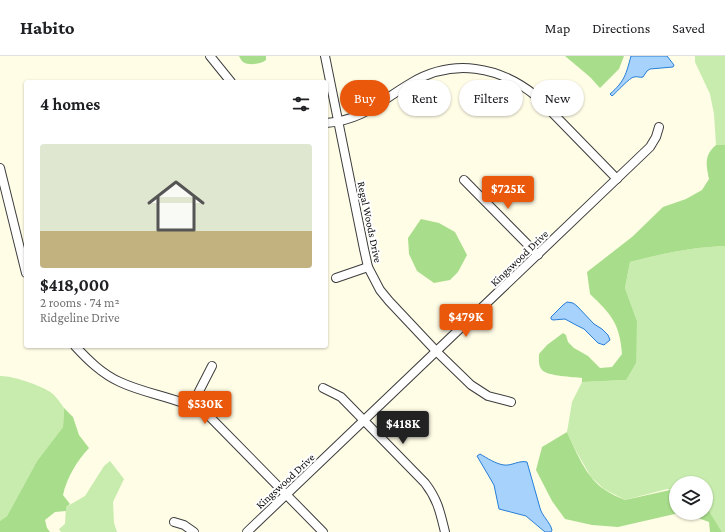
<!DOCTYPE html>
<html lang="en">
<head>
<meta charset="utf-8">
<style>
  body { margin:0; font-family:"Crimson Pro",serif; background:#f2f2f2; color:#202124; height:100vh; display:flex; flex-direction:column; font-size:15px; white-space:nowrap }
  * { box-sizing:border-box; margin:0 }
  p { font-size:13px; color:#757577 }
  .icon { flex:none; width:22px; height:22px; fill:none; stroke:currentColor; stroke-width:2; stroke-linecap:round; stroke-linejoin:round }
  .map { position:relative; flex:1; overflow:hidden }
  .sheet { position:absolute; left:24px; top:24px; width:304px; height:268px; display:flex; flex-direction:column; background:#fff; border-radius:4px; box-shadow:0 1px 3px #0004 }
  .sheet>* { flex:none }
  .banner { position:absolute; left:340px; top:24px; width:325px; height:36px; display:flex; gap:8px }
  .controls { position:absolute; left:669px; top:420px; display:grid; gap:8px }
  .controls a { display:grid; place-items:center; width:44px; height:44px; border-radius:50%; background:#fff; box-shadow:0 1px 3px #0004; font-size:20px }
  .price { position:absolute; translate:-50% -34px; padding:0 9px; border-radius:4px; background:#ea580c; color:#fff; font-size:13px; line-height:26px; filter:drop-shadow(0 1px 2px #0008) }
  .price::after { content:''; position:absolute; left:50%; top:24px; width:12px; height:9px; margin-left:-6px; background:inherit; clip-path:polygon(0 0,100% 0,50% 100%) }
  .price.selected { background:#222; color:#fff }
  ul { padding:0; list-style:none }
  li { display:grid; align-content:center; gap:8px; height:212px; padding:0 16px }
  li span { display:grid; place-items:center; height:124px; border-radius:4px; color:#555 }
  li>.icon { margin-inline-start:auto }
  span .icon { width:72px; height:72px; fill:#fffc; stroke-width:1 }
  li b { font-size:17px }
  h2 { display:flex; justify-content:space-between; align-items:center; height:48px; padding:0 16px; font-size:17px }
  .chip { padding:0 14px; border-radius:18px; background:#fff; box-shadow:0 1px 3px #0004; font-size:14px; line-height:36px }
  .chip.selected { background:#ea580c; color:#fff }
  header { display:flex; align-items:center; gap:24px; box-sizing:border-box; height:56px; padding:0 20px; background:#fff; border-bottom:1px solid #e0e0e0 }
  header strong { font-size:19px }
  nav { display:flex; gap:22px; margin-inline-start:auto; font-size:14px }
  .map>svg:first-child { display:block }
  .green { fill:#c7ecad }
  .forest { fill:#a8de8b }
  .water { fill:#a6d2fb; stroke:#277ed8 }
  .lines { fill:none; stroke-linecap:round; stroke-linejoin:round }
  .minor-casing { stroke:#3d3d3d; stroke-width:10 }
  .minor { stroke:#fff; stroke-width:8 }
  .labels { text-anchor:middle; stroke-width:4; stroke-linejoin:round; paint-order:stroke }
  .street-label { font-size:11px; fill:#0a0a0a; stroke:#fff }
</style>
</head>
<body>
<header>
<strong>Habito</strong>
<nav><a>Map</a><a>Directions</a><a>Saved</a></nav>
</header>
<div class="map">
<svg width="725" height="476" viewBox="0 0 725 476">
  <rect width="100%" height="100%" fill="#fffde6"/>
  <g class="green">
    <path d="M 695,0 L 725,0 L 725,89 L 716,89 L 714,58 L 710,38 L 695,6 Z"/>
    <path d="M 725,190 L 725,476 L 722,476 L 706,451 L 706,427 L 676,427 L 676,436 L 667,433 L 625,444 L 604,433 L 591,421 L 575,393 L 567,376 L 572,346 L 582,326 L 626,324 L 637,265 L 625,232 L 630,206 C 661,198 693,191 725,190 Z"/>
    <path d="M 0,320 C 11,319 47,331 54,339 C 58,343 61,348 64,352 L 63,371 L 37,405 L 7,460 L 0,465 Z"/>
    <path d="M 110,405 L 124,423 L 113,446 L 114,467 L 117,476 L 61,476 L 59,473 L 65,468 L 66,451 L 85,440 L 104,410 Z"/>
  </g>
  <g class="forest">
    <path d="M 239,0 L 266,0 L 266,4 C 261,8 249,10 243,6 C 241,4 240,2 239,0 Z"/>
    <path d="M 565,0 L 624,0 L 619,13 L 600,32 L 590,21 Z"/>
    <path d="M 716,89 L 725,89 L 725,190 C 693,191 661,198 630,206 L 625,232 L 637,265 L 636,307 L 626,324 L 582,326 L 582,322 C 574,321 547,320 542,314 C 538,310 539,303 539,298 L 547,289 L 563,277 L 566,279 L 568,286 L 574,292 L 588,300 L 600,312 L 612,311 L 622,298 C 620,268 611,258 590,238 L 587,216 L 632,181 L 663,151 L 686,143 L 702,134 L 709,123 C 706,109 704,99 716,89 Z"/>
    <path d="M 421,163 L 439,167 L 455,176 L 467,199 L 458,216 L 450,224 L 434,227 L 417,215 L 409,198 L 408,182 Z"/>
    <path d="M 64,352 L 73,361 L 79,379 L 89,392 C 77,405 67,421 63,439 L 70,448 L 66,451 L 66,455 L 55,456 L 45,464 L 47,472 L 50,476 L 0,476 L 0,465 L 7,460 L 37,405 L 63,371 Z"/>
    <path d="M 567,376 C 576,395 586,422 605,434 C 611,438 618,441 625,444 L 670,434 L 676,436 L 676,457 L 679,457 L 618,471 L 592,469 L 565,463 L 552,445 L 536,414 L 542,391 Z"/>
    <path d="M 706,451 L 707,452 L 722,476 L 710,476 L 709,466 L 684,457 L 706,457 Z"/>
  </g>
  <g class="water">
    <path d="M 631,0 L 667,0 L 674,9 L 673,11 L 650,13 L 647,15 L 643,21 C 640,22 637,20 634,21 C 630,21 616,37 612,40 L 610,38 C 625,25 626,18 631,0 Z"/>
    <path d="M 567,246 L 573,247 L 577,250 L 594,268 L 602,273 L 608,279 L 610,284 L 604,289 L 598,287 L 584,273 L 576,269 L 565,263 L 553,264 L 551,263 L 551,261 L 563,249 Z"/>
    <path d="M 480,398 C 487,402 496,408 504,409 C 512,410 519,404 527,406 L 540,452 C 542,460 550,466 552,474 L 551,476 L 545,476 L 526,460 L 499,453 L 494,429 L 477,400 Z"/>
  </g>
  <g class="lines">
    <defs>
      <g id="minor">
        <path d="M 210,0 L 231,26"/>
        <path d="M 325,0 L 364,193 L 368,211 L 380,234 L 389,245 L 437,296 L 471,329 L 488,340 L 511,346"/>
        <path d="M 326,67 C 364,64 380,45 411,27 C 453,2 499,10 536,40 L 617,123"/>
        <path d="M 0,112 L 26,217"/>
        <path d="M 464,124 L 538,199"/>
        <path d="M 336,222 L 368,211"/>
        <path d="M 75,290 C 88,304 102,318 120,326 C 150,340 181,341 209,360 L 323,476"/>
        <path d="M 323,332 L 341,341 L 425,427 C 438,444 440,456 445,476"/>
        <path d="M 192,349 L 212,310"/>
        <path d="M 174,466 L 184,469 L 194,476"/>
        <path d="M 247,476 L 650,91 L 656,81 L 659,71"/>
      </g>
    </defs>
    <use href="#minor" class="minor-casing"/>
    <use href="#minor" class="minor"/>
  </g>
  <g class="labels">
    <g class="street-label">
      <text transform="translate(370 166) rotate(78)" y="4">Regal Woods Drive</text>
      <text transform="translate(519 202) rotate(-44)" y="4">Kingswood Drive</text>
      <text transform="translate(285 425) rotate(-43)" y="4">Kingswood Drive</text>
    </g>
  </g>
</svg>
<div class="controls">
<a><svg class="icon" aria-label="layers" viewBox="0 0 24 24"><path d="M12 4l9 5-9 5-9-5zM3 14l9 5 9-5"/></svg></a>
</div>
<b class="price" style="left:508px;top:154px">$725K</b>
<b class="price" style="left:466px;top:282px">$479K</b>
<b class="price" style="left:205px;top:369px">$530K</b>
<b class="price selected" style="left:403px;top:389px">$418K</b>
<div class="banner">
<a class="chip selected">Buy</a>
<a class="chip">Rent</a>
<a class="chip">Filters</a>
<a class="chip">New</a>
</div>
<section class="sheet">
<h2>4 homes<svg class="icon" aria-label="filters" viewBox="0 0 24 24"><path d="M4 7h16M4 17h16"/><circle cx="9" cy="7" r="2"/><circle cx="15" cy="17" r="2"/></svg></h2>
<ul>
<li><span style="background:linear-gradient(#dfe7d0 70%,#c2b280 0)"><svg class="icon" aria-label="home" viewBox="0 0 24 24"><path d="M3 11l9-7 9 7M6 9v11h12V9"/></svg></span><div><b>$418,000</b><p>2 rooms · 74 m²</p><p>Ridgeline Drive</p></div></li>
</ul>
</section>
</div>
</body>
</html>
